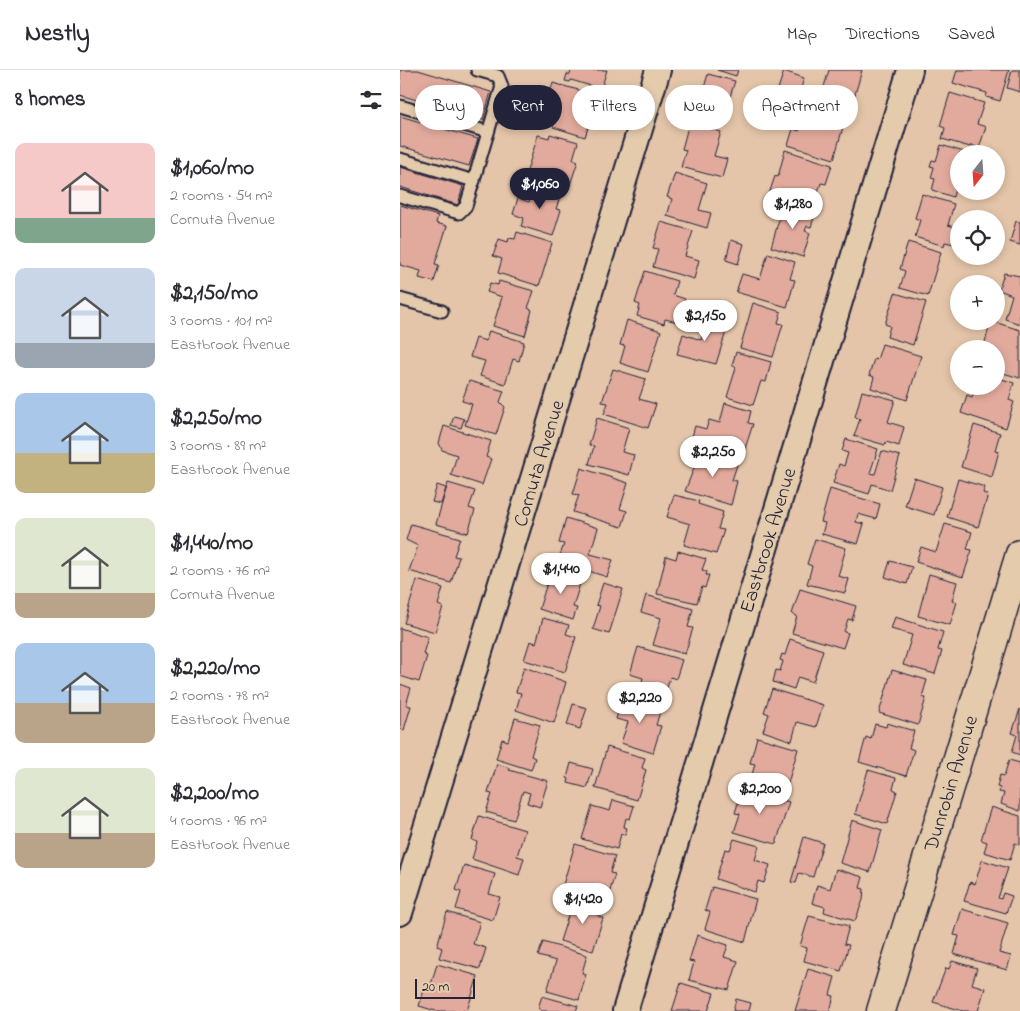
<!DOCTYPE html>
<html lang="en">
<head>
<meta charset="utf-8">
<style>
  body { margin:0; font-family:"Indie Flower",sans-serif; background:#f2f2f3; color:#2b2b33; height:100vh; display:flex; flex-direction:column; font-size:19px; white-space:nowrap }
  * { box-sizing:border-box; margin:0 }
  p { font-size:16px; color:#7c7c81 }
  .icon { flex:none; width:28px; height:28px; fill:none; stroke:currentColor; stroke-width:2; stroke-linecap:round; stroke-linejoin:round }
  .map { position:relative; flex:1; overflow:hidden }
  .details { display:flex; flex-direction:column; background:#fff; width:400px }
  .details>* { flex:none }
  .hud { position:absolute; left:15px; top:15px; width:475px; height:45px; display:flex; gap:10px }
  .needle { width:32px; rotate:197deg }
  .buttons { position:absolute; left:550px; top:75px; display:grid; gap:10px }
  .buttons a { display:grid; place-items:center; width:55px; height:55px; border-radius:50%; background:#fff; box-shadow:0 2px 8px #0003; font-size:25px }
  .scale { position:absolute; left:15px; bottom:12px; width:60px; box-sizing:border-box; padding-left:5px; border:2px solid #22223b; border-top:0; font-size:14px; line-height:18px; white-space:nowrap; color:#22223b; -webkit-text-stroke:4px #e4cbac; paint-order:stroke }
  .price { position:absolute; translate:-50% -42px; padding:0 11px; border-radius:18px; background:#fff; color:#222; font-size:16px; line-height:32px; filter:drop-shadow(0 1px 2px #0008) }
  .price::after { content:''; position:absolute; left:50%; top:30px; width:15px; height:11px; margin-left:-8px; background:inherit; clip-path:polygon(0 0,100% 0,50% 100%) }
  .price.active { background:#22223b; color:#fff }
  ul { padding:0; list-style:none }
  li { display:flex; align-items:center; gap:15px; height:125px; padding:0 15px }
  li span { display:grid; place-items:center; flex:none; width:140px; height:100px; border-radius:10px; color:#555 }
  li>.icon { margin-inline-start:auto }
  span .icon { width:60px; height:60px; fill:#fffc; stroke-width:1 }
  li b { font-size:21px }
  h2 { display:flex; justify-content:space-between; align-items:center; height:60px; padding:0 15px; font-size:21px }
  .chip { padding:0 18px; border-radius:22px; background:#fff; box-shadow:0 2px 8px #0003; font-size:18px; line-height:45px }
  .chip.active { background:#22223b; color:#fff }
  header { display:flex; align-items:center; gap:30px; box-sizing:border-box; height:70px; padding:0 25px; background:#fff; border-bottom:1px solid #e1e1e2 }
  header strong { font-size:24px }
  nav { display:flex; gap:28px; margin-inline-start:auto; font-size:18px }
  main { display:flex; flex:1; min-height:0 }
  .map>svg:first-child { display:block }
  .building { fill:#e2aa9d; stroke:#22223b }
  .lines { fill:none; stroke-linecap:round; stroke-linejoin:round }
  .lane-casing { stroke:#22223b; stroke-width:15 }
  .street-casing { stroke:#22223b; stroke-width:28 }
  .secondary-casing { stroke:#22223b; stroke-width:31 }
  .lane { stroke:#e4cbac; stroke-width:11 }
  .street { stroke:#e4cbac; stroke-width:24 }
  .secondary { stroke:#e4cbac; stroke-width:28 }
  .labels { text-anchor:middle; stroke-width:4.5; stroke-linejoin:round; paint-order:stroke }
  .street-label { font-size:20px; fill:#22223b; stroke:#e4cbac }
</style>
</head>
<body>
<header>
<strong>Nestly</strong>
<nav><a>Map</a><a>Directions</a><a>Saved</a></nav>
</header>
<main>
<section class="details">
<h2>8 homes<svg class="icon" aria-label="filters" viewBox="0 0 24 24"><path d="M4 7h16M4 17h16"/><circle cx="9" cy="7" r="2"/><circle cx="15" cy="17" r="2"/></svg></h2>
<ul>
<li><span style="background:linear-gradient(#f6c9c9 75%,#7fa58c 0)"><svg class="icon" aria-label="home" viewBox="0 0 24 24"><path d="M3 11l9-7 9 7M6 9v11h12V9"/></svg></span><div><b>$1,060/mo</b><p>2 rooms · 54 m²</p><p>Cornuta Avenue</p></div></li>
<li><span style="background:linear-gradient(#c9d6e8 75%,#9aa5b1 0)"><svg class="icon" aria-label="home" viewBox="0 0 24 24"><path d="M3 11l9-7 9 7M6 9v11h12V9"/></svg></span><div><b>$2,150/mo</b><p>3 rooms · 101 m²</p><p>Eastbrook Avenue</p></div></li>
<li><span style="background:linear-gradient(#a9c7e8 60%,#c2b280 0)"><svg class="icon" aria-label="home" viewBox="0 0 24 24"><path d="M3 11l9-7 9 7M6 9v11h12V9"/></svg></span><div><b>$2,250/mo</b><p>3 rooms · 89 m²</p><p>Eastbrook Avenue</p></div></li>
<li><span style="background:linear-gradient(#dfe7d0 75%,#b9a48a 0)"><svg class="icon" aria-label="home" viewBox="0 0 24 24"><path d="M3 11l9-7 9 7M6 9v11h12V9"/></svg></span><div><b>$1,440/mo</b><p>2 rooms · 76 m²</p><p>Cornuta Avenue</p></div></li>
<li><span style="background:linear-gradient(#a9c7e8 60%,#b9a48a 0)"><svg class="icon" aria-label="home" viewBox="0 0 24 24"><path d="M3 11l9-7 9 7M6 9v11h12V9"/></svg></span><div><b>$2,220/mo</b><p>2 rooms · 78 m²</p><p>Eastbrook Avenue</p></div></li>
<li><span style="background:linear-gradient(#dfe7d0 65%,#b9a48a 0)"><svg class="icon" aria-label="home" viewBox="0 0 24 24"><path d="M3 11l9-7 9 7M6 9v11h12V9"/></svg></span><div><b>$2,200/mo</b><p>4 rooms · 96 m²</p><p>Eastbrook Avenue</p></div></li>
</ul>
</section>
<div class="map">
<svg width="620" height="941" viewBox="0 0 620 941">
  <rect width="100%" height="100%" fill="#e4c5a9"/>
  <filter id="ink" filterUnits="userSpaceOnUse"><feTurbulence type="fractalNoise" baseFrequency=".02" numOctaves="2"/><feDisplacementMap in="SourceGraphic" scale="10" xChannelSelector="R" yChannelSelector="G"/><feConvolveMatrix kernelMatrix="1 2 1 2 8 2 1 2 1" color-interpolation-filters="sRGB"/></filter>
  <g filter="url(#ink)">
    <g class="building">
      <path d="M 0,0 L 18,0 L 91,22 L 83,50 L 0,25 Z"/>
      <path d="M 171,0 L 207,0 L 201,19 L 171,10 L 170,12 L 165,11 L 167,4 L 170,5 Z"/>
      <path d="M 317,0 L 338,0 L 336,6 Z"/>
      <path d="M 429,0 L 462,0 L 454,28 L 448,26 L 445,37 L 420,30 Z"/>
      <path d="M 557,0 L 609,0 L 600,31 L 586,27 L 587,23 L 553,13 Z"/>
      <path d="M 612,0 L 620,0 L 620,22 L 607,18 Z"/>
      <path d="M 384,1 L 404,8 L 399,25 L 378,19 Z"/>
      <path d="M 308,4 L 335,11 L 325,42 L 330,44 L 326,57 L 290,46 L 295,27 L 301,28 Z"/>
      <path d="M 153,13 L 193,24 L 188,42 L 193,43 L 185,67 L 153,57 L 160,36 L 147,32 Z"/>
      <path d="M 550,23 L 584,33 L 577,54 L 586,57 L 579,78 L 571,75 L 570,77 L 542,69 L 545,58 L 540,56 Z"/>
      <path d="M 410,35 L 442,45 L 438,56 L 443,57 L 434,89 L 388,75 L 393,59 L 399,61 L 406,38 L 409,39 Z"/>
      <path d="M 0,46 L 78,69 L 69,96 L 0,76 Z"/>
      <path d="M 289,53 L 321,62 L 314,86 L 327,89 L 322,108 L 281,97 L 286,80 L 282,79 Z"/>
      <path d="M 150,64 L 178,72 L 173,89 L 178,91 L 169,118 L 126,104 L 138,65 L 149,68 Z"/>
      <path d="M 541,75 L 564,82 L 559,84 L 559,116 L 556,115 L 553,127 L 532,120 L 535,109 L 531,108 L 534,97 L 530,96 L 532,90 L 536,91 Z"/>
      <path d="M 385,80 L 432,95 L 426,114 L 421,113 L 413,138 L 369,124 L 375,106 L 378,107 Z"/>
      <path d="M 0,97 L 63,116 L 58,135 L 0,117 Z"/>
      <path d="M 275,103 L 307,113 L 299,140 L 311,143 L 307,158 L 267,146 L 272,129 L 267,127 Z"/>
      <path d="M 135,113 L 162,121 L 156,139 L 161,140 L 153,166 L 121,156 L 124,148 L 113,144 L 118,128 L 129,132 Z"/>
      <path d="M 522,124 L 554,134 L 548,155 L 559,158 L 554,174 L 545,172 L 544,176 L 515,167 L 520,150 L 515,148 Z"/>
      <path d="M 391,134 L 416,141 L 411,157 L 407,156 L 405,161 L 410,163 L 403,187 L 371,177 L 383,136 L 390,138 Z"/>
      <path d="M 0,135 L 38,146 L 36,153 L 47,156 L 35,194 L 39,195 L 34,212 L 19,208 L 21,201 L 0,195 Z"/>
      <path d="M 616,151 L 620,152 L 620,175 L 610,172 Z"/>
      <path d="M 261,152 L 293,161 L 285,186 L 299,190 L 294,209 L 253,197 L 258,179 L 253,178 Z"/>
      <path d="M 117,162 L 152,173 L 139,216 L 98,203 L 102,189 L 93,186 L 99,169 L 108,172 L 109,168 L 115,169 Z"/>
      <path d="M 331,170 L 344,174 L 338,194 L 326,190 Z"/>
      <path d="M 508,172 L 541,182 L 528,226 L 500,218 L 505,201 L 500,199 Z"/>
      <path d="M 368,183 L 395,192 L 390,209 L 395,210 L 387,237 L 336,222 L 342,204 L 360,209 Z"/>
      <path d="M 245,201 L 277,211 L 273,225 L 285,229 L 278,252 L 265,249 L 264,254 L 237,246 L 240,235 L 235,233 Z"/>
      <path d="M 604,203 L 620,206 L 620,254 L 605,249 L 612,225 L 599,220 Z"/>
      <path d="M 99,211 L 134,221 L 128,238 L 132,240 L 125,266 L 93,256 L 102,227 L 87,222 L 90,213 L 98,215 Z"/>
      <path d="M 495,223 L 526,232 L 513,275 L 487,267 L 490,256 L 485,254 Z"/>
      <path d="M 353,233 L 381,242 L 378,253 L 383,254 L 373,287 L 340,278 Z"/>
      <path d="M 308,246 L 329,252 L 316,294 L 277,284 L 283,264 L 301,270 Z"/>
      <path d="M 227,250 L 261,261 L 248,302 L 220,293 L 225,276 L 220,275 Z"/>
      <path d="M 591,251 L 620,260 L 620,308 L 596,301 L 596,279 L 583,279 Z"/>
      <path d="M 89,261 L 124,272 L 119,291 L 113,289 L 105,314 L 80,306 L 85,291 L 70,287 L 76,268 L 86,271 Z"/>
      <path d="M 482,274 L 521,286 L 507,330 L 471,318 L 474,307 L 469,305 L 474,289 L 477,290 Z"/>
      <path d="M 336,282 L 371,292 L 366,312 L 361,311 L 353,335 L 327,327 L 336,298 L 332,295 Z"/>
      <path d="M 213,299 L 246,309 L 239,329 L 256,334 L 248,358 L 204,344 L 208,333 L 202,332 Z"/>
      <path d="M 596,307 L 614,313 L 609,330 L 614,332 L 606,358 L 561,343 L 567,325 L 572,327 L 574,321 L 581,324 L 584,316 L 596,316 Z"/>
      <path d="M 69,311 L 104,321 L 100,332 L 105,337 L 96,365 L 65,355 L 72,334 L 62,331 Z"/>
      <path d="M 462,321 L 495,330 L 488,352 L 504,357 L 499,376 L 486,372 L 485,375 L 454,366 L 460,349 L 455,347 Z"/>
      <path d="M 325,333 L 351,341 L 348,353 L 353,354 L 343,385 L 291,370 L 295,356 L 306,359 L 309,350 L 320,353 Z"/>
      <path d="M 54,346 L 64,349 L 61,358 L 51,355 Z"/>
      <path d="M 197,348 L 229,358 L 222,382 L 234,385 L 229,405 L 189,394 L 194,376 L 189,375 Z"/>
      <path d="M 574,355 L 600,363 L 595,380 L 599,381 L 592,407 L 561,397 Z"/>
      <path d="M 44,356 L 91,371 L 86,387 L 91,389 L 82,415 L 51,405 L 57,385 L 42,380 L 39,373 Z"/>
      <path d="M 446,369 L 478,379 L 470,403 L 475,404 L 482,381 L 500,386 L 490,420 L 472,414 L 469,424 L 433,413 L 439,394 L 444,396 L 448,383 L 442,381 Z"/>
      <path d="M 301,380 L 338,392 L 332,410 L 337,411 L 331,435 L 285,421 Z"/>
      <path d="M 181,398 L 228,413 L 220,439 L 227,441 L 222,457 L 173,442 L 179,425 L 173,424 Z"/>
      <path d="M 514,408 L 542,417 L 534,445 L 505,436 Z"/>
      <path d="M 558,409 L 585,417 L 583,423 L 588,425 L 578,457 L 547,447 Z"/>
      <path d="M 48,413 L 75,421 L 69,438 L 75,440 L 68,463 L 36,454 Z"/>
      <path d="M 37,415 L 46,418 L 41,434 L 32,432 Z"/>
      <path d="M 430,419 L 480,434 L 476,449 L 458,444 L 456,452 L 464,454 L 458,474 L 422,464 L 425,453 L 421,452 Z"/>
      <path d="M 274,425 L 299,431 L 298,434 L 323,442 L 318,459 L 324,460 L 316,484 L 284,475 L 290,454 L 267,447 Z"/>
      <path d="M 166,448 L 198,458 L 190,484 L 213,490 L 207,507 L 158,491 L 164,474 L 159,473 Z"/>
      <path d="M 11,454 L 60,468 L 54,486 L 59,487 L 51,513 L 9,501 L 18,476 L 6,470 Z"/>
      <path d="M 545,454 L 572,462 L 567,479 L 572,480 L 563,507 L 516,492 L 521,477 L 536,482 Z"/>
      <path d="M 415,469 L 446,478 L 438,506 L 449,509 L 445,523 L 407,514 L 412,496 L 407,494 Z"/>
      <path d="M 278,481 L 306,489 L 302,500 L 307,501 L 306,505 L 309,505 L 305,518 L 302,517 L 297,533 L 257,524 L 266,486 L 276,489 Z"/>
      <path d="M 490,491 L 512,497 L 507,514 L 485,507 Z"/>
      <path d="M 157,500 L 182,507 L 173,537 L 177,538 L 173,550 L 139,539 L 148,510 L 153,512 Z"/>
      <path d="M 529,504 L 557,512 L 552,531 L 557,532 L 550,555 L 518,546 Z"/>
      <path d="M 17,510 L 43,518 L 38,535 L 43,537 L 35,562 L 4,553 Z"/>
      <path d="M 203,513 L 223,519 L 209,564 L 193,559 L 200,536 L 196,535 Z"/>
      <path d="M 400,519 L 456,536 L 452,550 L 448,549 L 444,562 L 448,563 L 443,578 L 392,563 L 397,546 L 392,544 Z"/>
      <path d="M 246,525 L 293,539 L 288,557 L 293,558 L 285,584 L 253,575 L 261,548 L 241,542 Z"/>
      <path d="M 495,547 L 543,562 L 538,580 L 542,581 L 535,604 L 503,595 L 512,565 L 491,559 Z"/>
      <path d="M 143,548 L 169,555 L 166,564 L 176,567 L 165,602 L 124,590 L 130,571 L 136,573 Z"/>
      <path d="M 0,558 L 28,567 L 23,584 L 27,586 L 19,612 L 0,606 Z"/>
      <path d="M 390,569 L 423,580 L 413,612 L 398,607 L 394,619 L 373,612 L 376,600 L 380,601 L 383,591 L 380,590 L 382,584 L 385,585 Z"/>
      <path d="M 238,577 L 282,590 L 276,609 L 270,607 L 263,632 L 238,624 L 243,608 L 230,604 Z"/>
      <path d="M 124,597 L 166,612 L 154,653 L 116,640 L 121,623 L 116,622 Z"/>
      <path d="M 492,600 L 527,610 L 522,627 L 526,628 L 518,655 L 479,643 Z"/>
      <path d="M 0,614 L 11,618 L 6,635 L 11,636 L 4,660 L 0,659 Z"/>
      <path d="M 372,619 L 423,635 L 416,657 L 397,652 L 392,671 L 363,661 L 369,644 L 364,642 Z"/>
      <path d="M 223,626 L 261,638 L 256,655 L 261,656 L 253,683 L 221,673 L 228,652 L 216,649 Z"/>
      <path d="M 173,634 L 187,638 L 180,659 L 167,655 Z"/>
      <path d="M 620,639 L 620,685 L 612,682 L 617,665 L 612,663 Z"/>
      <path d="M 115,648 L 140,655 L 131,686 L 135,688 L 131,700 L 96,689 L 102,669 L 108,671 Z"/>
      <path d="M 487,653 L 514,661 L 509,678 L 514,680 L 506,706 L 459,692 L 466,667 L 471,669 L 475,654 L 486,657 Z"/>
      <path d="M 357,667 L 398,679 L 385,723 L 350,712 L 355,694 L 350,693 Z"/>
      <path d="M 207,677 L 245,688 L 242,698 L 246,700 L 237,730 L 195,718 Z"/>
      <path d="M 609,690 L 620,693 L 620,741 L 601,734 L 604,723 L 599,722 L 600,718 L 597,717 L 600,705 L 604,706 Z"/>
      <path d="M 171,693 L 193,699 L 187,718 L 168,713 L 169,709 L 167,708 Z"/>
      <path d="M 97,694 L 110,698 L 109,700 L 148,711 L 140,737 L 127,733 L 130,723 L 123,721 L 114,750 L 86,742 L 92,724 L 88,723 Z"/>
      <path d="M 468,700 L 496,708 L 493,719 L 497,721 L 487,754 L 455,744 Z"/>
      <path d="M 343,716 L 372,725 L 371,730 L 382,734 L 383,730 L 389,732 L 376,774 L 334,762 L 340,744 L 335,743 Z"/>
      <path d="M 213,730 L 234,736 L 230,749 L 226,748 L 224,757 L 227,758 L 225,765 L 221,764 L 217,779 L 182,769 L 192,736 L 210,741 Z"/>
      <path d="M 591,737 L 620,746 L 620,775 L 615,773 L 610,790 L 584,782 L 587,772 L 581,770 Z"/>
      <path d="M 79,746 L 125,760 L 117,786 L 124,788 L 119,805 L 72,789 L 77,772 L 72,770 Z"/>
      <path d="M 452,750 L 482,760 L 470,802 L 440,793 Z"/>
      <path d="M 404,767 L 423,773 L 413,807 L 399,803 L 396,813 L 391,812 Z"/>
      <path d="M 334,769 L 359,776 L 355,790 L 370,795 L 364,813 L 358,811 L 355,822 L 316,809 L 325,779 L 330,780 Z"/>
      <path d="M 175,774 L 215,786 L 210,803 L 215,804 L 207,831 L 162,818 Z"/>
      <path d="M 582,790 L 608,798 L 598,828 L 601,829 L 603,823 L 612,826 L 606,843 L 564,831 L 570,812 L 575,814 Z"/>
      <path d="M 64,795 L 95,804 L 89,824 L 100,827 L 93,850 L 56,839 L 61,822 L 56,820 Z"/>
      <path d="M 436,799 L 463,807 L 460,818 L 464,819 L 463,830 L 455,851 L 424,842 L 425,837 L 412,833 L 417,815 L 430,819 Z"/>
      <path d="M 312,817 L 356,829 L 345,872 L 305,859 L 310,842 L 305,840 Z"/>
      <path d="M 174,827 L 201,835 L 198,846 L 203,848 L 193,881 L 160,871 Z"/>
      <path d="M 562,839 L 608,853 L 599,883 L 611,886 L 607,900 L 554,884 L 559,866 L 554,865 Z"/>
      <path d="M 47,842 L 80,852 L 73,874 L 86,878 L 80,899 L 39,888 L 42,878 L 37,876 Z"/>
      <path d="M 409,846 L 449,856 L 444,874 L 449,875 L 441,901 L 404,891 L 407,878 L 400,876 Z"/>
      <path d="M 297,865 L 328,875 L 324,887 L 338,891 L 329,920 L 289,910 L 294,892 L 289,891 Z"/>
      <path d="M 143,872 L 187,885 L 182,903 L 186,904 L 179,930 L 147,921 L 156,891 L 138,886 Z"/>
      <path d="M 552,891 L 577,898 L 572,914 L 585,918 L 578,941 L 563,941 L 533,932 L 546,898 L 549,899 Z"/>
      <path d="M 37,894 L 78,906 L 67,941 L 36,941 L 19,936 L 25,917 L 30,918 Z"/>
      <path d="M 408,899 L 435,907 L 430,925 L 434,926 L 430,941 L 395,941 Z"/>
      <path d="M 281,913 L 314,923 L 308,941 L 272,941 Z"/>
      <path d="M 142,926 L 178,936 L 176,941 L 142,941 L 138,938 Z"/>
      <path d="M 336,929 L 351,933 L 349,941 L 333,941 Z"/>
    </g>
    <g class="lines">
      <defs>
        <g id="lane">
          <path d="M 0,36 L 88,62"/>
          <path d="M 0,89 L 74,111"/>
          <path d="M 0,126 L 59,143 L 66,136 L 102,16 L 98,6 L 77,0"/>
          <path d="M 0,229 L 42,241"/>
        </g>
        <g id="street">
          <path d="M 0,843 L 258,0"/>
          <path d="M 225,941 L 510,0"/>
        </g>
        <path id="secondary" d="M 481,941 L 620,484"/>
      </defs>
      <use href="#lane" class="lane-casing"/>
      <use href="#street" class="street-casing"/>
      <use href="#secondary" class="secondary-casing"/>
      <use href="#lane" class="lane"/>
      <use href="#street" class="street"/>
      <use href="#secondary" class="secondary"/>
    </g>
  </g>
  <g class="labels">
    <g class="street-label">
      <text transform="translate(138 393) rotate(-73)" y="7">Cornuta Avenue</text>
      <text transform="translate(367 470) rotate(-73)" y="7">Eastbrook Avenue</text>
      <text transform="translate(550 713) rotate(-73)" y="7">Dunrobin Avenue</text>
    </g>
  </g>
</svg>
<div class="buttons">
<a><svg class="needle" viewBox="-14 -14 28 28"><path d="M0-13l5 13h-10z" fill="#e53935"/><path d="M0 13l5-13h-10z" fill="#7c7c81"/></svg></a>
<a><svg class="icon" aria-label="locate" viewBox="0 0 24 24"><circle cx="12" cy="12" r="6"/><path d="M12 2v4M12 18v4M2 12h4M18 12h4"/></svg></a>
<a>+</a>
<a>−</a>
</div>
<div class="scale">20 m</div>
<b class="price active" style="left:140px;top:140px">$1,060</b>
<b class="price" style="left:393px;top:160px">$1,280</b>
<b class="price" style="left:305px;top:272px">$2,150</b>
<b class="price" style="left:313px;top:408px">$2,250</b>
<b class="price" style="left:161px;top:525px">$1,440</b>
<b class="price" style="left:240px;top:654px">$2,220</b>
<b class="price" style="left:360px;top:745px">$2,200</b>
<b class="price" style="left:183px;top:855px">$1,420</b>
<div class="hud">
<a class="chip">Buy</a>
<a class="chip active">Rent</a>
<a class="chip">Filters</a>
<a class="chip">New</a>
<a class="chip">Apartment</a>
</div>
</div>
</main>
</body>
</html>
